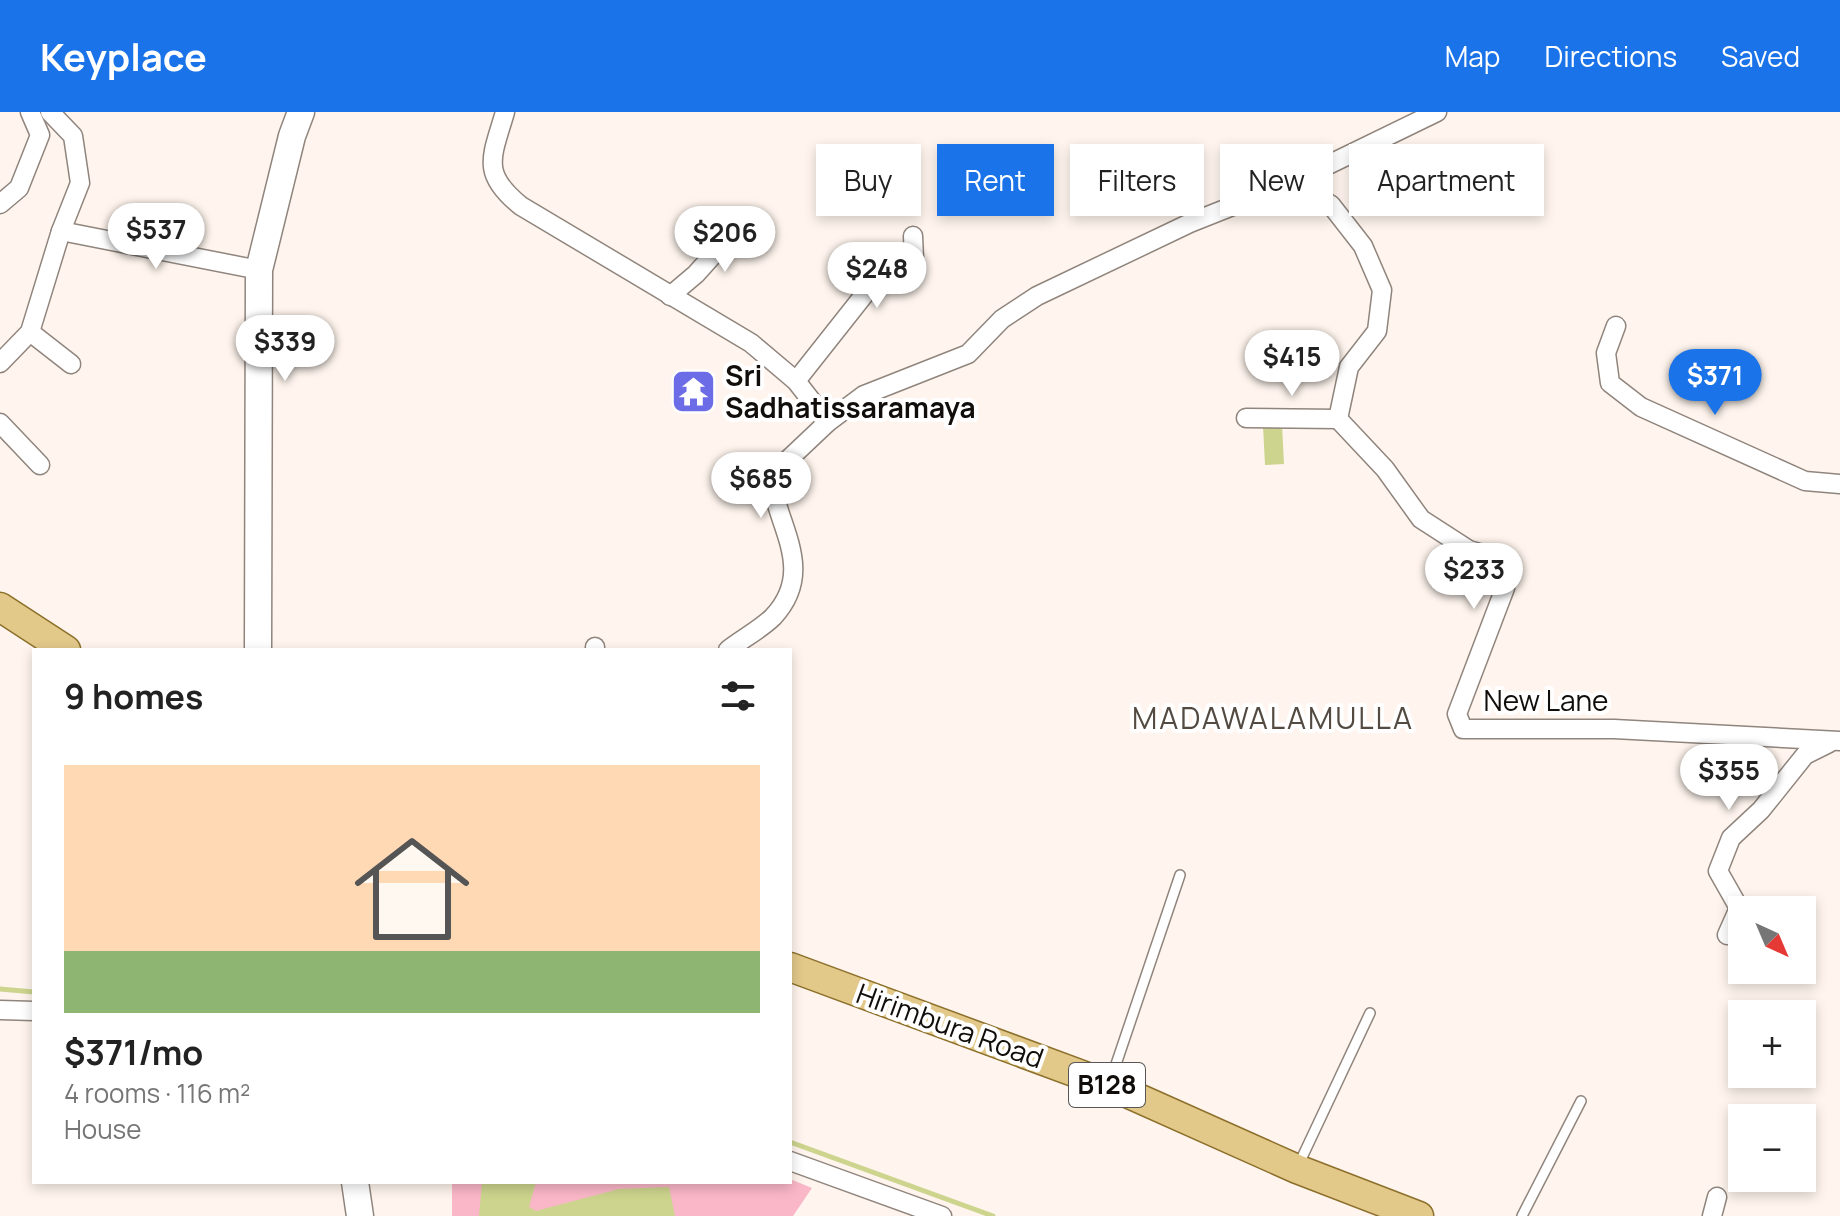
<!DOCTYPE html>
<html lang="en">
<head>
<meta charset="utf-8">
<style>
  body { margin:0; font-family:Manrope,sans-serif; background:#f2f2f2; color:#222; height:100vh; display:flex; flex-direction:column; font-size:30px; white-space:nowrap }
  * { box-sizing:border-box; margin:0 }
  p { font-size:26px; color:#767676 }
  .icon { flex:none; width:44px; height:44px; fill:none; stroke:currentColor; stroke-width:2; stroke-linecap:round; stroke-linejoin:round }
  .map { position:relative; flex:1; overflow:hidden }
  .drawer { position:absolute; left:32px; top:536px; width:760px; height:536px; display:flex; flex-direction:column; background:#fff; border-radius:0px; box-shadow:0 4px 12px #0003 }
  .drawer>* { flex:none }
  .hud { position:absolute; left:816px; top:32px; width:760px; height:72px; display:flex; gap:16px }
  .needle { width:52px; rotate:136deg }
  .tools { position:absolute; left:1728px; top:784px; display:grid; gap:16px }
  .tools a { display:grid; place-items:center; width:88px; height:88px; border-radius:0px; background:#fff; box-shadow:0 4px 12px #0003; font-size:40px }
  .price { position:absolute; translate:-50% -68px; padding:0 18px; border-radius:28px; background:#fff; color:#222; font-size:26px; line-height:52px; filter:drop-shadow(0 2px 4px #0008) }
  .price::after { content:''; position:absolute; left:50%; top:48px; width:24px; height:18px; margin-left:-12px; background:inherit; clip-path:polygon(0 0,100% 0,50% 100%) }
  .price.current { background:#1a73e8; color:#fff }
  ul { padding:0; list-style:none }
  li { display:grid; align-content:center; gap:16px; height:424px; padding:0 32px }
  li span { display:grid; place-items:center; height:248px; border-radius:0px; color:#555 }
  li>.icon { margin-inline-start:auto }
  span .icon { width:144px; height:144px; fill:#fffc; stroke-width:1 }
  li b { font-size:34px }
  h2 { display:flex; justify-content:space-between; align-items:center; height:96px; padding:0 32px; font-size:34px }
  .tag { padding:0 28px; border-radius:0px; background:#fff; box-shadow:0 4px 12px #0003; font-size:28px; line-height:72px }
  .tag.current { background:#1a73e8; color:#fff }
  header { display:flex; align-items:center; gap:48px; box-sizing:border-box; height:112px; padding:0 40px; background:#1a73e8; color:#fff }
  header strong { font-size:38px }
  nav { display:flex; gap:44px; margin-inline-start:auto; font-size:28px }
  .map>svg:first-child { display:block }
  .green { fill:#fab7c8 }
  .water { fill:#ccd48d }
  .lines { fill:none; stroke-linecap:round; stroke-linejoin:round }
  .stream { stroke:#ccd48d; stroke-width:5 }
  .service-casing { stroke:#90857d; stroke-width:12 }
  .minor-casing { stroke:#90857d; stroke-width:21 }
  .secondary-casing { stroke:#90857d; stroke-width:29 }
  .primary-casing { stroke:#8c6f2a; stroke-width:31 }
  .service { stroke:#fff; stroke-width:9 }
  .minor { stroke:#fff; stroke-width:18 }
  .secondary { stroke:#fff; stroke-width:26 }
  .primary { stroke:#e2c889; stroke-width:28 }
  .labels { text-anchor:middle; stroke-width:8; stroke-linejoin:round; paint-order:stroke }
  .shield { fill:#fff; stroke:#585654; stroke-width:2 }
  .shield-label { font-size:26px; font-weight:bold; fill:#100d0a }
  .poi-label { font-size:28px; font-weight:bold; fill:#100d0a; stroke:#fff; text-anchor:start }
  .street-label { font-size:28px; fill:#100d0a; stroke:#fff }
  .neighbourhood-label { font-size:30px; letter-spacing:2px; fill:#534a42; stroke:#fff }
</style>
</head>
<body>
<header>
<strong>Keyplace</strong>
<nav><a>Map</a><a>Directions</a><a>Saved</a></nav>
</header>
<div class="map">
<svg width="1840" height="1104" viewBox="0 0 1840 1104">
  <rect width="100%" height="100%" fill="#fff5ee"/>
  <path class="green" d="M 790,1067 L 812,1076 L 793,1104 L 452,1104 L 452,1070 L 790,1070 Z"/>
  <g class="water">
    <path d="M 1282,313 L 1284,352 L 1265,353 L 1263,314 Z"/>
    <path d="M 482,1070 L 536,1070 L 529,1095 L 536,1099 L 619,1077 L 669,1075 L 675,1104 L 479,1104 Z"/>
  </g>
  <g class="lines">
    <g class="stream">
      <path d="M 0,877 L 34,880"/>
      <path d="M 790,1030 L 993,1104"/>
    </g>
    <defs>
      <g id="service">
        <path d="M 1110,970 L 1180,763"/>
        <path d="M 1298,1054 L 1370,901"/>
        <path d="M 1522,1104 L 1581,989"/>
      </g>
      <g id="minor">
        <path d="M 505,0 C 492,45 480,61 521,94 L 751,231 L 796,269 L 828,310"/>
        <path d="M 1293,70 L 1331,93 L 1363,134 L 1382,178 L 1377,219 L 1349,255 L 1338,307 L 1385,357 L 1421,407 L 1469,438 L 1510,450 L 1505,476 L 1457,602 L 1463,617 L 1614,617 L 1840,629"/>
        <path d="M 0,92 L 19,76 L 40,23 L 30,0"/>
        <path d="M 61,119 L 259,158"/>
        <path d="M 670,184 L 696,162 L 747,105"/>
        <path d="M 1616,214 L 1606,241 L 1610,271 L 1641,295 L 1805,369 L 1840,372"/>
        <path d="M 30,220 L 71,252"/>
        <path d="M 0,251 L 30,220 L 61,119 L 80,71 L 73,24 L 50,0"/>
        <path d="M 796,269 L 879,164 L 893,163 L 914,147 L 913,124"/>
        <path d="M 1246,306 L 1338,307"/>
        <path d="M 0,311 L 40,353"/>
        <path d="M 595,535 L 595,538"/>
        <path d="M 728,538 C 742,527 761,517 773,505 C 815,460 780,418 771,370 L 775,360 L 828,310 L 864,283 L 968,242 L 1002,207 L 1037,184 L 1190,111 L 1293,70 L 1437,0"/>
        <path d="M 1727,823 L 1739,796 L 1718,759 L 1731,726 L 1761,698 L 1805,643 L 1829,631"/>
        <path d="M 0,898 L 34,899"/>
        <path d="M 790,1049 L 942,1104"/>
        <path d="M 1712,1104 L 1717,1085"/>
      </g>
      <g id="secondary">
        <path d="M 258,538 L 259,158 L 292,24 L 301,0"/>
        <path d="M 355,1070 L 360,1104"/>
      </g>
      <g id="primary">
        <path d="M 0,495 L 66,538"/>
        <path d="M 790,855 L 1109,973 L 1297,1057 L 1419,1104"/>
      </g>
    </defs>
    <use href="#service" class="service-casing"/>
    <use href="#minor" class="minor-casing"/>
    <use href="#secondary" class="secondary-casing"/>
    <use href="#primary" class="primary-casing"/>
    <use href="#service" class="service"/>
    <use href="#minor" class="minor"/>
    <use href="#secondary" class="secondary"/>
    <use href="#primary" class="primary"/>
  </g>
  <defs>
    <symbol id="temple-square" viewBox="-11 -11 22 22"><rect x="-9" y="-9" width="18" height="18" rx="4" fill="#6b6ce6" stroke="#fff"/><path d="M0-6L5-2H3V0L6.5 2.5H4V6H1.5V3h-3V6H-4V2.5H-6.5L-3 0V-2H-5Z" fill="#fff"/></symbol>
  </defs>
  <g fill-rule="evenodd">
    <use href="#temple-square" x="668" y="254" width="51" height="51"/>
  </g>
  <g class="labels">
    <rect class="shield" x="1069" y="951" width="76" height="44" rx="6"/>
    <g class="shield-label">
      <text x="1107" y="982">B128</text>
    </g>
    <g class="poi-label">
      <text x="725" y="274">Sri<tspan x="725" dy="32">Sadhatissaramaya</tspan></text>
    </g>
    <g class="street-label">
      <text x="1546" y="599">New Lane</text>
      <text transform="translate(950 914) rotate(20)" y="10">Hirimbura Road</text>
    </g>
    <g class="neighbourhood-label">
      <text x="1273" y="617">MADAWALAMULLA</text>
    </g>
  </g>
</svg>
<div class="tools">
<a><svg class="needle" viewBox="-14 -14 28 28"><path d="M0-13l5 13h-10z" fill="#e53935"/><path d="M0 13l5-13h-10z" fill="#767676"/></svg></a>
<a>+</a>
<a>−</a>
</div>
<b class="price" style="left:156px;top:159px">$537</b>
<b class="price" style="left:725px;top:162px">$206</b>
<b class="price" style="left:877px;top:198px">$248</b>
<b class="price" style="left:285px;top:271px">$339</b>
<b class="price" style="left:1292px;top:286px">$415</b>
<b class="price current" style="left:1715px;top:305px">$371</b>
<b class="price" style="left:761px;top:408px">$685</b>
<b class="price" style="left:1474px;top:499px">$233</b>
<b class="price" style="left:1729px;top:700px">$355</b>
<div class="hud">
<a class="tag">Buy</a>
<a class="tag current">Rent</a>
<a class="tag">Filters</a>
<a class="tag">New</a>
<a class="tag">Apartment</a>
</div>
<section class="drawer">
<h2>9 homes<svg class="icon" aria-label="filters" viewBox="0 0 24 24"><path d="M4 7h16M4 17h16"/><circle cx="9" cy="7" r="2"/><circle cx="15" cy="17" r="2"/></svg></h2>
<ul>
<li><span style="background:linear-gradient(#ffd9b3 75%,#8fb573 0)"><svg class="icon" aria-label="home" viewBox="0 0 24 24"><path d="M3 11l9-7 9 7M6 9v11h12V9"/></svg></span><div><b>$371/mo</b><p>4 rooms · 116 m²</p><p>House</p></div></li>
</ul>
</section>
</div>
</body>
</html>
